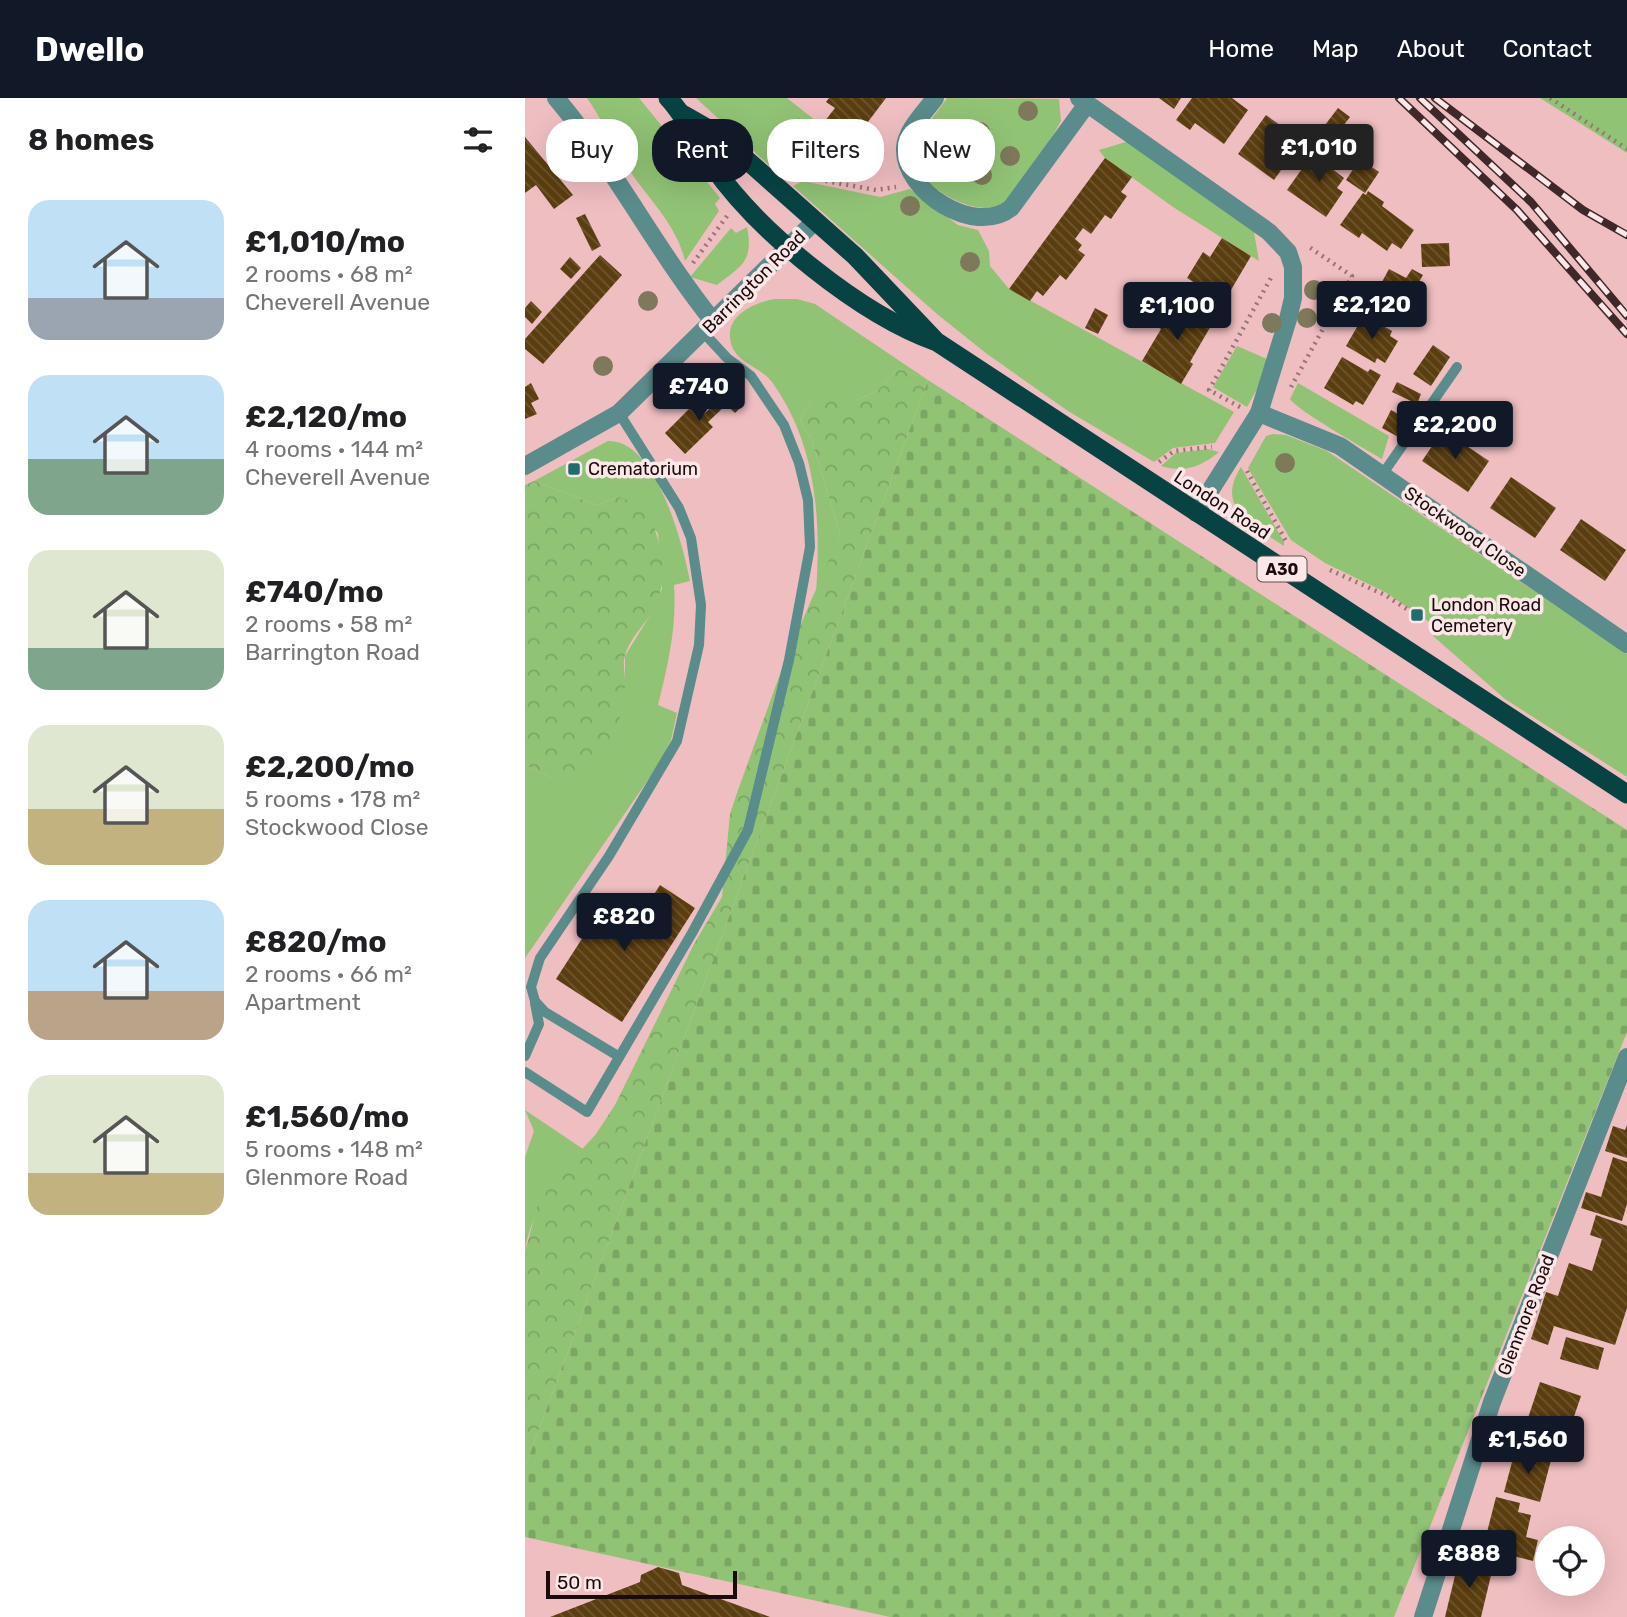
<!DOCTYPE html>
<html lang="en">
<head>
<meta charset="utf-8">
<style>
  body { margin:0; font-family:Rubik,sans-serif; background:#f6f6f6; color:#202124; height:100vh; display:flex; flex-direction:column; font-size:26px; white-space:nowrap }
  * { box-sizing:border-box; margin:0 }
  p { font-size:23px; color:#757577 }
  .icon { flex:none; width:38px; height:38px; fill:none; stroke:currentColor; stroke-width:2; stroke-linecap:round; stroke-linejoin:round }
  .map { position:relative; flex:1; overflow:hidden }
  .details { display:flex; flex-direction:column; background:#fff; width:525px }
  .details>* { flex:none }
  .banner { position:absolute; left:21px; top:21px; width:665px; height:63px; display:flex; gap:14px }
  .fabs { position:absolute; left:1010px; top:1428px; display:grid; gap:14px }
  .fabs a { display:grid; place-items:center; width:70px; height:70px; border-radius:50%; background:#fff; box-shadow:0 7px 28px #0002; font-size:35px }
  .scale { position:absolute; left:21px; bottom:18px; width:191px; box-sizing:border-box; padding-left:7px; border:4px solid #1b0b0c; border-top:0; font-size:19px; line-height:24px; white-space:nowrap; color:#1b0b0c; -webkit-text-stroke:5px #fce7e8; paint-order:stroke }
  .price { position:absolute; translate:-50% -60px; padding:0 16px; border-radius:7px; background:#111827; color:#fff; font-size:23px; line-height:46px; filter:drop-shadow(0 2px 4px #0008) }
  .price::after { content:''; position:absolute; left:50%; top:42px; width:21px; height:16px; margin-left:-10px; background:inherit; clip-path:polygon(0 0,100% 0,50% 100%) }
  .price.on { background:#222; color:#fff }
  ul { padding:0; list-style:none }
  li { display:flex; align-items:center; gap:21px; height:175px; padding:0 28px }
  li span { display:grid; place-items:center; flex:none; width:196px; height:140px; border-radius:21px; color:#555 }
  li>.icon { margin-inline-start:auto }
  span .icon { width:84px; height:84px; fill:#fffc; stroke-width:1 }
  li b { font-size:30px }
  h2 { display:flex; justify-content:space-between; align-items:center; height:84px; padding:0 28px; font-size:30px }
  .chip { padding:0 24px; border-radius:28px; background:#fff; box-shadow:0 7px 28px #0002; font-size:24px; line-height:63px }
  .chip.on { background:#111827; color:#fff }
  header { display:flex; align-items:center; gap:42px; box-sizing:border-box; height:98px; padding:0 35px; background:#111827; color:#fff }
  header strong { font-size:33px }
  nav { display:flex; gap:38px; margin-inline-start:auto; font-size:24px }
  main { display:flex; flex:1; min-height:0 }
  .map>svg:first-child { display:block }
  .grass { fill:#91c375 }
  .forest { fill:url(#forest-crowns) }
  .cemetery { fill:url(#cemetery-stones) }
  .building { fill:url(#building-back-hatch) }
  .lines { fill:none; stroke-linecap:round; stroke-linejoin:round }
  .path { stroke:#987577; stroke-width:4.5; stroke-dasharray:2 5; stroke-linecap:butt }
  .service { stroke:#598c8b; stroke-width:10 }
  .minor { stroke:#598c8b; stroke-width:18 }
  .trunk { stroke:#084343; stroke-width:19 }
  .rail-casing { stroke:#3e282a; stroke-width:8 }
  .rail { stroke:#fce7e8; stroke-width:5; stroke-dasharray:16; stroke-linecap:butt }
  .tree { fill:#7d795a }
  .poi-dot { fill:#216d6d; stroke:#fce7e8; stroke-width:2.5 }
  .labels { text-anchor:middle; stroke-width:7; stroke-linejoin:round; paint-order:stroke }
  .shield { fill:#fce7e8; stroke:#5e4d4e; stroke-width:2 }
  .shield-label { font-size:16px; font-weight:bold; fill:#1b0b0c }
  .street-label { font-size:18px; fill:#1b0b0c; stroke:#fce7e8 }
  .poi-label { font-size:18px; fill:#1b0b0c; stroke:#fce7e8; text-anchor:start }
</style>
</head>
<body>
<header>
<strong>Dwello</strong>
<nav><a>Home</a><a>Map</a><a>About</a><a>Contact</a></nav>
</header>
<main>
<section class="details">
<h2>8 homes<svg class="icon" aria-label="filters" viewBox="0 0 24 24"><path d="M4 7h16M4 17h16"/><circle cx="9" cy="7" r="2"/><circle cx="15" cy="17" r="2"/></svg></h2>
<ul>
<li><span style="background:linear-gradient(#bfe0f5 70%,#9aa5b1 0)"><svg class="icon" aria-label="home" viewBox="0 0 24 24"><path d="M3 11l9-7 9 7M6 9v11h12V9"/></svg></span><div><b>£1,010/mo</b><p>2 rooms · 68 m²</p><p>Cheverell Avenue</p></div></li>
<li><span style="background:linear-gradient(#bfe0f5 60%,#7fa58c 0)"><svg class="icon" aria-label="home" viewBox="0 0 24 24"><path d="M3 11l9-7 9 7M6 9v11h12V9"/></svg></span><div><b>£2,120/mo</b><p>4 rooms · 144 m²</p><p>Cheverell Avenue</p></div></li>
<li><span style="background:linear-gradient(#dfe7d0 70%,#7fa58c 0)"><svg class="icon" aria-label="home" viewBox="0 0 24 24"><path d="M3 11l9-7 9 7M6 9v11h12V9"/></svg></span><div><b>£740/mo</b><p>2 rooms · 58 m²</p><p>Barrington Road</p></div></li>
<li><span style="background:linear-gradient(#dfe7d0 60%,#c2b280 0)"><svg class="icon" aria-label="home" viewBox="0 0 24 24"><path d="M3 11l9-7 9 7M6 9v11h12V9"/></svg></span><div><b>£2,200/mo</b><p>5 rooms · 178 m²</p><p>Stockwood Close</p></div></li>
<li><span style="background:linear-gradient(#bfe0f5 65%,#b9a48a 0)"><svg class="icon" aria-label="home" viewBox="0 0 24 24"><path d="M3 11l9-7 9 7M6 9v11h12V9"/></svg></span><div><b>£820/mo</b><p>2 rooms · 66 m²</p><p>Apartment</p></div></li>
<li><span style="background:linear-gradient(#dfe7d0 70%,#c2b280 0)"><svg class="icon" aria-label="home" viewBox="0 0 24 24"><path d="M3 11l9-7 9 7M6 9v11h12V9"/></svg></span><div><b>£1,560/mo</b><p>5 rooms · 148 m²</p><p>Glenmore Road</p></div></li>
</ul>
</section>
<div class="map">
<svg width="1102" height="1519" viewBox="0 0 1102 1519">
  <defs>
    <pattern id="forest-crowns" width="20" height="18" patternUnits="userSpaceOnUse" patternTransform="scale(1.75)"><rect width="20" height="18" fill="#91c375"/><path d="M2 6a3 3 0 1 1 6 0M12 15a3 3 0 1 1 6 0" fill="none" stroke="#7ca664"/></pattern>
    <pattern id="cemetery-stones" width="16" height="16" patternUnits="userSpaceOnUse" patternTransform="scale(1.75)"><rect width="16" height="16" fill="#91c375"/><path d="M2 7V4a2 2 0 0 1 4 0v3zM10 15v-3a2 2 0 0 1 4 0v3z" fill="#7ca664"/></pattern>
    <pattern id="building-back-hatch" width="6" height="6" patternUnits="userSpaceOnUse" patternTransform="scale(1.75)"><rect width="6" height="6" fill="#5b3e0f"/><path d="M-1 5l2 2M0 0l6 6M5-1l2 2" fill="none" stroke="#6e5630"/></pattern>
  </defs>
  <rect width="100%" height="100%" fill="#efbec1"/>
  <g class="grass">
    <path d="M 62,0 L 114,0 L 195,100 L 190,106 L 194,113 L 160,163 C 151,122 114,93 95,57 C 84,37 75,19 62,0 Z"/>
    <path d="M 171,0 L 262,0 L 343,64 L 318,79 L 267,69 L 260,71 L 256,66 L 248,71 Z"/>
    <path d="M 422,0 L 534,1 L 536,23 C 526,42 493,97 477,106 C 452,121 394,90 391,61 C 389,39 411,17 422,0 Z"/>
    <path d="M 1015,0 L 1102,0 L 1102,55 Z"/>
    <path d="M 604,43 L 729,134 L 734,163 L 648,109 L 580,60 L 574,52 Z"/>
    <path d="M 278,83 L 355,99 L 385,91 L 433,127 L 453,132 L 464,153 L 465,168 L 484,191 L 709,314 L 690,345 L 648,350 L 629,364 L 543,313 L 462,256 L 412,216 L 268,88 Z"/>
    <path d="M 222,129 C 229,164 216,168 192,187 L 165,179 L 206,130 L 211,135 Z"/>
    <path d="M 250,201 L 272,201 L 290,206 L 403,282 L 374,270 L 352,293 L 330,303 L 286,303 L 275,322 L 287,343 L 315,436 L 291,495 C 296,421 292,347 247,284 C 234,267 206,264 205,239 C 203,216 231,204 250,201 Z"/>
    <path d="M 712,248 L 742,261 L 735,286 L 722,309 L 688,289 Z"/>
    <path d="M 773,285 L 864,338 L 857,361 C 839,350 773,313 765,301 Z"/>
    <path d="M 748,336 L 761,337 L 802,353 L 1102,556 L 1102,679 L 980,601 L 908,538 L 913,530 L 860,494 L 800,465 L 766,442 L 723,370 L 741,338 Z"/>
    <path d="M 83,343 C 131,341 158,447 165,483 L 149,487 C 152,528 143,567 133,607 L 152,615 L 146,642 L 134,666 L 0,860 L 0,667 L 27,680 L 100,586 L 100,558 L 127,514 L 137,491 L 133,435 L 94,399 L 72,407 L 9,383 Z"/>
    <path d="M 683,351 L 694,354 C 676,369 659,375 636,368 L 651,355 Z"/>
    <path d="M 716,369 L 759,444 L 759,448 C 729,428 689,410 716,369 Z"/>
    <path d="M 0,1012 L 58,1051 C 31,1079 5,1114 0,1154 L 0,1059 L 9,1033 Z"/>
  </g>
  <g class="forest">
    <path d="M 374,270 L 403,282 L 0,1369 L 0,1154 L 12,1109 L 29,1082 L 71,1036 L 90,1007 L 169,846 L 197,799 L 205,716 L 213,692 L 259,565 L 315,436 L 287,343 L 275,322 L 286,303 L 330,303 L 352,293 Z"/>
    <path d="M 9,383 L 72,407 L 94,399 L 120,408 C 136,440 147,483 126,516 C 117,529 105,541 100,557 C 97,566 101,579 100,589 C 98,631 82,647 55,677 L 27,680 L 0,667 L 0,387 Z"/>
  </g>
  <path class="cemetery" d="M 403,282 L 1102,732 L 1102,934 L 869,1519 L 365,1519 L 0,1439 L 0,1369 Z"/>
  <g class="building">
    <path d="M 304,0 L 361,0 L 324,49 L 296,28 L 310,10 L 301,4 Z"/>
    <path d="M 634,0 L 656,0 L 649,11 Z"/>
    <path d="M 667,0 L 707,0 L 723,12 L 699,46 L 670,25 L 665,32 L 651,22 Z"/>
    <path d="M 813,10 L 825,19 L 812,36 L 800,27 Z"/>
    <path d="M 741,17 L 777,43 L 749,82 L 713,56 Z"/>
    <path d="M 0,39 L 48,97 L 29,111 L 11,87 L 0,95 Z"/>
    <path d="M 802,51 L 813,59 L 806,70 L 819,80 L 812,90 L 818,94 L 801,119 L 762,92 L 784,61 L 792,66 Z"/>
    <path d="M 580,60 L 607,79 L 596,94 L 602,98 L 586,121 L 580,117 L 566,136 L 558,130 L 550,141 L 557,147 L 553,152 L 560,157 L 541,182 L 535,177 L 518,198 L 512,193 L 505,203 L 484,191 Z"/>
    <path d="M 835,61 L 854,74 L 840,95 L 821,82 Z"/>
    <path d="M 843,93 L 859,104 L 857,108 L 889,132 L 876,151 L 867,145 L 862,153 L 837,135 L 834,140 L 815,127 L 838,95 L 841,97 Z"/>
    <path d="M 60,116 L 76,148 L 67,153 L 51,120 Z"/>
    <path d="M 697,140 L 726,158 L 690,219 L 661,201 L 670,185 L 662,180 L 678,154 L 685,159 Z"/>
    <path d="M 924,145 L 925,168 L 897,169 L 896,146 Z"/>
    <path d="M 75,157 L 97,177 L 18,266 L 0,251 L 0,241 Z"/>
    <path d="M 45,159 L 56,170 L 46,181 L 35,171 Z"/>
    <path d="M 864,171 L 881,180 L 887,171 L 898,177 L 890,191 L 899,196 L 884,228 L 845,206 Z"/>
    <path d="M 6,203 L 17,214 L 7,226 L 0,219 L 0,210 Z"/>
    <path d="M 650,204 L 687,226 L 665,264 L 668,266 L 656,286 L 617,263 L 636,231 L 630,227 L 641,207 L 646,210 Z"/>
    <path d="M 570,210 L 583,217 L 573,236 L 560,230 Z"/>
    <path d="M 839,217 L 867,233 L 865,238 L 873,243 L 860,265 L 852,260 L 850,265 L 821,248 Z"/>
    <path d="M 908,247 L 925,259 L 906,288 L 888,276 Z"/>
    <path d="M 817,259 L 843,274 L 845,271 L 856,277 L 838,307 L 831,303 L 828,307 L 799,290 Z"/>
    <path d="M 872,284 L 896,296 L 892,306 L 867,294 Z"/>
    <path d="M 6,285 L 14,301 L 6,305 L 12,316 L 0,321 L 0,289 Z"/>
    <path d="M 205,292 L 219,306 L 210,315 L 201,307 L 183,324 L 188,329 L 160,356 L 140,335 L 167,308 L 177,318 Z"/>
    <path d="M 866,312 L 886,323 L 877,341 L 857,330 Z"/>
    <path d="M 918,332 L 964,363 L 943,394 L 897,363 Z"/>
    <path d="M 986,379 L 1031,410 L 1010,440 L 965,410 Z"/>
    <path d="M 1056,421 L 1101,452 L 1080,483 L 1035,452 Z"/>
    <path d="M 135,787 L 170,810 L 97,924 L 31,881 L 80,805 L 111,825 Z"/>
    <path d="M 1102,1027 L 1102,1060 L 1080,1053 L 1088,1028 L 1100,1032 Z"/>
    <path d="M 1088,1059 L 1102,1064 L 1102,1106 L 1097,1123 L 1056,1110 L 1061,1094 L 1076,1099 Z"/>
    <path d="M 1071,1117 L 1102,1128 L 1102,1210 L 1090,1247 L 1029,1228 L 1023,1247 L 1006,1241 L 1021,1194 L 1033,1198 L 1044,1165 L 1067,1173 L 1077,1141 L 1065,1137 Z"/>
    <path d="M 1041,1239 L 1079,1250 L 1073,1272 L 1035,1261 Z"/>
    <path d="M 1015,1284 L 1056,1298 L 1039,1348 L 998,1335 Z"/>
    <path d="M 990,1353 L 1026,1362 L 1015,1404 L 979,1394 Z"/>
    <path d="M 971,1399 L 995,1405 L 993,1414 L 1006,1417 L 1001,1439 L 1013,1442 L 1008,1463 L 958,1450 Z"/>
    <path d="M 934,1461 L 968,1469 L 956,1519 L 920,1519 Z"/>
    <path d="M 133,1469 L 154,1475 L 157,1487 L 245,1519 L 25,1519 L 115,1484 L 116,1477 Z"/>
  </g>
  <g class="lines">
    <g class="path">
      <path d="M 1025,0 L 1102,51"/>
      <path d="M 273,78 L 351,92 L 371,89"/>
      <path d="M 168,165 L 202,118"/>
      <path d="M 766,289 L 827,178 L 784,149"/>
      <path d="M 715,309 L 684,292 L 747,178"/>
      <path d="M 634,364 L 649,353 L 687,349"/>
      <path d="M 722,373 L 762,445"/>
      <path d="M 805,472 L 860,497 L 888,515"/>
    </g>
    <g class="service">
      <path d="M 857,377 L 932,269"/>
      <path d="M 0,958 L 14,926 L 10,905"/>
      <path d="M 93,958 L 20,914 L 10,903 L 6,889 L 15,860 L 84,758 L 152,643 L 174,547 L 176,507 L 166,440 L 154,410 L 94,315"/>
      <path d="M 0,974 L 62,1014 L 167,835 L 223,732 L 264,562 L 285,449 L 283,402 L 274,365 L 259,327 L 226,278 L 202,260 L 178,234"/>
    </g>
    <g class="minor">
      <path d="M 31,0 C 90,70 131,152 188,223"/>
      <path d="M 410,0 C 400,14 381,32 380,50 C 378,93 449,139 486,110 L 562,6"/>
      <path d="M 554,0 L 744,134 L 763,154 L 768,169 L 768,200 L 763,221 L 734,315 L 671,415"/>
      <path d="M 734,315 L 815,348 L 1102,546"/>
      <path d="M 0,368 L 94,315 L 290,123"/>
      <path d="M 898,1519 L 967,1304 L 1102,959"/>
    </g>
    <g class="trunk">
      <path d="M 143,0 C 162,20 171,44 187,67 C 233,134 336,217 412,244 L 1102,696"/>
      <path d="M 159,17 L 187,33 L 206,48 L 330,158 L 409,241"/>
    </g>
    <defs>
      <g id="rail">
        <path d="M 874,0 L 992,112 L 1102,236"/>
        <path d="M 895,0 L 1006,104 L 1102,218"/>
        <path d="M 910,0 L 1058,112 L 1102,137"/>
      </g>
    </defs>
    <use href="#rail" class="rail-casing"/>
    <use href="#rail" class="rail"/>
  </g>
  <g class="tree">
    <circle cx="503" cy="13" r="10"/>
    <circle cx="455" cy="34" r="10"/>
    <circle cx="416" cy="37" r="10"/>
    <circle cx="485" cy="58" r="10"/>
    <circle cx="457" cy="77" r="10"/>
    <circle cx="385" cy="108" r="10"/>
    <circle cx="445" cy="164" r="10"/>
    <circle cx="789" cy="192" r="10"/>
    <circle cx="123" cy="203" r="10"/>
    <circle cx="782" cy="220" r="10"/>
    <circle cx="747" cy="225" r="10"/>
    <circle cx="78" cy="268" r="10"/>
    <circle cx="760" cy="365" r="10"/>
  </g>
  <g class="poi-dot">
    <rect x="42" y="364" width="14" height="14" rx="3.5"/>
    <rect x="885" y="510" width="14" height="14" rx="3.5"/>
  </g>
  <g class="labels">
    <rect class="shield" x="732.5" y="458.5" width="49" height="25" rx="5"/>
    <g class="shield-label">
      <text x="757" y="477">A30</text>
    </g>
    <g class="street-label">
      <text transform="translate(229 184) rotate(-45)" y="6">Barrington Road</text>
      <text transform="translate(697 407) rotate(33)" y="6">London Road</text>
      <text transform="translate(940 434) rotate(35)" y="6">Stockwood Close</text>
      <text transform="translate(1001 1217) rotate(-69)" y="6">Glenmore Road</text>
    </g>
    <g class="poi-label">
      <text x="63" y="377">Crematorium</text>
      <text x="906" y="513">London Road<tspan x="906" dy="21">Cemetery</tspan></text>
    </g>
  </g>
</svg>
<div class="fabs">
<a><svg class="icon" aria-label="locate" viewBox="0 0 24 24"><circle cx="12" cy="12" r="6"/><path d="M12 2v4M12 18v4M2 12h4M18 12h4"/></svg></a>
</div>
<div class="scale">50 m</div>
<b class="price on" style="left:794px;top:86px">£1,010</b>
<b class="price" style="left:847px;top:243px">£2,120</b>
<b class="price" style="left:652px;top:244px">£1,100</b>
<b class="price" style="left:174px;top:325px">£740</b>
<b class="price" style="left:930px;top:363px">£2,200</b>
<b class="price" style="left:99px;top:855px">£820</b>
<b class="price" style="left:1003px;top:1378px">£1,560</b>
<b class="price" style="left:944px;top:1492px">£888</b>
<div class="banner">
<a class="chip">Buy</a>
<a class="chip on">Rent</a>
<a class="chip">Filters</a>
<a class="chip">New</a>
</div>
</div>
</main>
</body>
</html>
